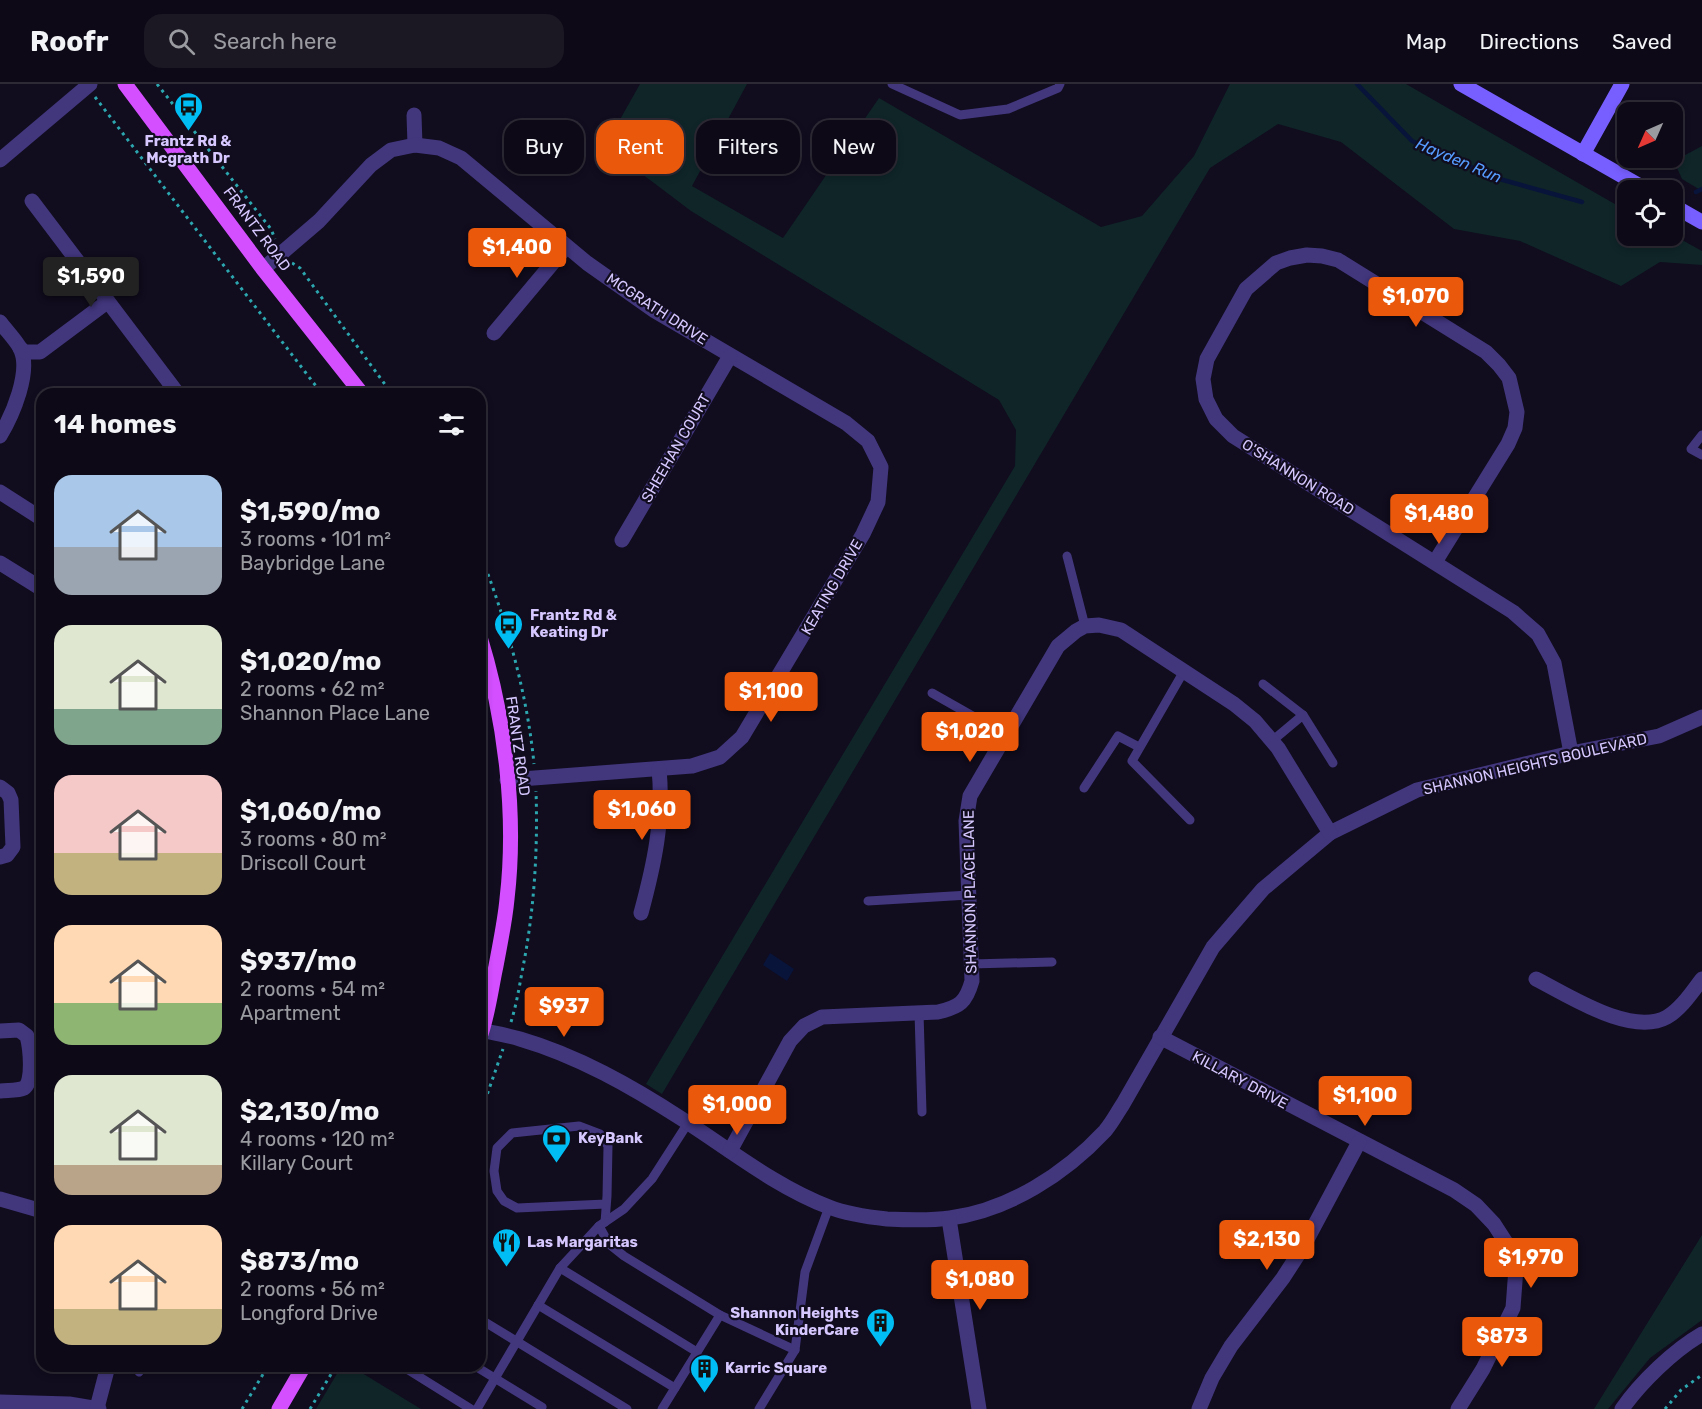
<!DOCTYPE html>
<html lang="en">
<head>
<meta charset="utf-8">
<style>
  body { margin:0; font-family:Rubik,sans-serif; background:#1b1723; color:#f1f3f6; height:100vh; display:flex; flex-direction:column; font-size:22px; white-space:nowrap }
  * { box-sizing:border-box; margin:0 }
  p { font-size:20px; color:#9a9aa1 }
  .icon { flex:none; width:33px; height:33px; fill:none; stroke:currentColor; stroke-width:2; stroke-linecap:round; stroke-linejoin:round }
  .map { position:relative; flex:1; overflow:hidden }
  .side { position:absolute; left:36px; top:304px; width:450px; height:984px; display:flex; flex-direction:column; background:#0d0916; border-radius:18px; box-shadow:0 3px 9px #0003,0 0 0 2px #2d2a35 }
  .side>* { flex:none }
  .hud { position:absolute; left:504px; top:36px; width:570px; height:54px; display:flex; gap:12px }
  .needle { width:39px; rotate:225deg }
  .controls { position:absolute; left:1617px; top:18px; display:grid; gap:12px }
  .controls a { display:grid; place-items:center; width:66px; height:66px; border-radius:12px; background:#0d0916; box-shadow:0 3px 9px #0003,0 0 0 2px #2d2a35; font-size:30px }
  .price { position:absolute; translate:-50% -51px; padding:0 14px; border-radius:6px; background:#ea580c; color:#fff; font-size:20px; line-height:39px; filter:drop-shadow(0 2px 3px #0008) }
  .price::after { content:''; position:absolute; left:50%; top:36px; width:18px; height:14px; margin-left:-9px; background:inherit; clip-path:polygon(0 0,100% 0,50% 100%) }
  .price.current { background:#222; color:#fff }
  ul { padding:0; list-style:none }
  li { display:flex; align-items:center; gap:18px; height:150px; padding:0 18px }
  li span { display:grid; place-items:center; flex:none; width:168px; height:120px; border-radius:18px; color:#555 }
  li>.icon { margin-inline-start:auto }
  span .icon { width:72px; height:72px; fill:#fffc; stroke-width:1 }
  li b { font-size:26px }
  h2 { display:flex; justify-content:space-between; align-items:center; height:72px; padding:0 18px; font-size:26px }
  .chip { padding:0 21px; border-radius:18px; background:#0d0916; box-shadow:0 3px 9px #0003,0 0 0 2px #2d2a35; font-size:21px; line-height:54px }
  .chip.current { background:#ea580c; color:#fff }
  header { display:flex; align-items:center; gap:36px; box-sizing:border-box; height:84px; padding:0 30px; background:#0d0916; border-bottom:2px solid #2d2a35 }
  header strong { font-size:28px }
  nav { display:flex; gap:33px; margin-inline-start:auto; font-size:21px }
  .search { width:420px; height:54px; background:#1b1723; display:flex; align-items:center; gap:15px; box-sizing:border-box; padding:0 21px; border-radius:18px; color:#9a9aa1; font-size:22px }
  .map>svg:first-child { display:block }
  .green { fill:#0f2528 }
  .water { fill:#08143a }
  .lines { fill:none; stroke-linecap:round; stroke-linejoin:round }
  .stream { stroke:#08143a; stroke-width:4.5 }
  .path { stroke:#2ca7af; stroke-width:3; stroke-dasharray:3 4.5; stroke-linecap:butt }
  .lane { stroke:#42367d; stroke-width:9 }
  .street { stroke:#42367d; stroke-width:15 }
  .secondary { stroke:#775fff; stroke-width:15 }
  .primary { stroke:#d34fff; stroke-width:15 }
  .labels { text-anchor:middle; stroke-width:4.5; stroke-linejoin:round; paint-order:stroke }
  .poi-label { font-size:15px; font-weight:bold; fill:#d6c8ff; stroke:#110c1e; text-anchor:start }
  .street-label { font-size:15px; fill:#d6c8ff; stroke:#110c1e }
  .water-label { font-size:16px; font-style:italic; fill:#569cff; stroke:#110c1e }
</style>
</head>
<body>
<header>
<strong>Roofr</strong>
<div class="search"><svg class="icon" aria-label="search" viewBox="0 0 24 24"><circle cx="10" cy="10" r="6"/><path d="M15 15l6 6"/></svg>Search here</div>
<nav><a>Map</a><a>Directions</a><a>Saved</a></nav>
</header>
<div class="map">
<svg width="1702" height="1325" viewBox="0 0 1702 1325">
  <rect width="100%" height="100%" fill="#110c1e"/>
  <g class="green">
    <path d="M 640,0 L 747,0 L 692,102 L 783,154 L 879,14 L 1101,143 L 1142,132 L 1194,72 L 1230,0 L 1406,0 L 1627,127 L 1628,152 L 1673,151 L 1702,167 L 1702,181 L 1660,178 L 1621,202 L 1520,157 L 1454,145 L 1341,58 L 1278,40 L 1210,84 L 662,1010 L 646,1000 L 1015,382 L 1016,346 L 999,316 L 691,127 L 605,62 Z"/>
    <path d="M 1702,62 L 1702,107 L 1682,95 L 1674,77 Z"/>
    <path d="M 1702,1151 L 1702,1236 L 1650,1274 L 1608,1325 L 1594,1325 Z"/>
    <path d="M 346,1284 L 357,1286 L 421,1325 L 316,1325 L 338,1288 Z"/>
  </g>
  <path class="water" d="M 770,869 L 794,885 L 787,897 L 763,881 Z"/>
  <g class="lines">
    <g class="stream">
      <path d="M 1357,0 L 1412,57 L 1496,94 L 1582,118"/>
      <path d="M 1696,108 L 1702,105"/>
    </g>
    <g class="path">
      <path d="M 157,0 L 271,145 L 275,155"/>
      <path d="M 95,13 L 322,310"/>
      <path d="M 292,179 L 300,184 L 392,310"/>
      <path d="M 480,469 C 506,536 527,608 534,680"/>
      <path d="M 511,938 C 516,922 519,905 522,888 C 534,829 538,768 536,707"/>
      <path d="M 480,1031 L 503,965"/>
      <path d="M 242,1325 L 268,1282"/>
      <path d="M 310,1325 L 336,1282"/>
      <path d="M 1665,1325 L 1681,1306 L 1702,1291"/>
    </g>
    <g class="lane">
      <path d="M 892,0 L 960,31 L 1008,25 L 1058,4 L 1060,0"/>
      <path d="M 1702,351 L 1691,365 L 1702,371"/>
      <path d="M 1067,472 L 1085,542"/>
      <path d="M 1184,587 L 1132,677 L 1190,736"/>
      <path d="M 1263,600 L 1303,631"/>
      <path d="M 932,609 L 1006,651"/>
      <path d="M 1272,657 L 1303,631 L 1333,679"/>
      <path d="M 1084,704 L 1118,652 L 1139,663"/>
      <path d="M 868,817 L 969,811"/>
      <path d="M 971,880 L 1052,878"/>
      <path d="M 919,929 L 922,1028"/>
      <path d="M 605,1138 L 607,1112 L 608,1062 L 600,1050 L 579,1042 L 512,1049 L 497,1064 L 494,1087 L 497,1107 L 504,1117 L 517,1124 L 606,1120"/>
      <path d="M 560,1184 L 697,1268"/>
      <path d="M 538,1221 L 675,1304"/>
      <path d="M 720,1231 L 795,1266"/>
      <path d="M 480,1235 L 627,1325"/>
      <path d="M 402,1282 L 471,1325"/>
      <path d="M 475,1282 L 542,1323 L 541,1325"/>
      <path d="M 139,1288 L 140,1282"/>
      <path d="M 477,1325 L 560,1184 L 599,1142"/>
      <path d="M 662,1325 L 720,1231 L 624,1172 L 609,1160 L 599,1142 L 624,1125 L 652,1095 L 688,1039"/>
      <path d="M 759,1325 L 795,1266 L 805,1188 L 829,1123"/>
    </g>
    <g class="street">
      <path d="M 414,31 L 415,61"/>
      <path d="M 0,76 L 90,0"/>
      <path d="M 32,117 L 178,310"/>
      <path d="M 263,185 L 319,137 L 371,81 L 391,66 L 415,61 L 439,64 L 461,74 L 587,179 L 655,227 L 846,339 L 868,357 L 881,383 L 878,418 L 863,450 L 742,653 L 720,673 L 692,682 L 507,696"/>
      <path d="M 0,238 C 6,246 15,255 20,264 C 32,287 12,332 0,352"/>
      <path d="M 494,249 L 566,163"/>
      <path d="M 20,264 L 25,268 L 40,268 L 107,218"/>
      <path d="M 0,408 L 42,435"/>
      <path d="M 622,456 L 730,272"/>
      <path d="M 1435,478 L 1508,360 L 1515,344 L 1517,328 L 1509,294 L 1499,281 L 1486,268 L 1338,176 L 1322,172 L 1307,171 L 1290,174 L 1276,179 L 1246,205 L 1207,275 L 1203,295 L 1206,315 L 1216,335 L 1233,352 L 1513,528 L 1538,550 L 1554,579 L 1571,669"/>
      <path d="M 0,479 L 42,505"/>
      <path d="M 0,703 L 8,709 L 11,716 L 13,763 L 7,771 L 0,773"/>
      <path d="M 641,829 C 654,781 664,736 659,685"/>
      <path d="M 1536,895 C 1568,911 1631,953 1667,933 C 1681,925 1692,908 1702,895"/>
      <path d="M 480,946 C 493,949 507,951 520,955 C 578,972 631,1002 682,1035 C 729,1065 776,1103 829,1123 C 847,1130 868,1133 887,1135 C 907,1136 929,1137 950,1134 C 1009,1126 1065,1090 1105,1047 C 1112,1039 1117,1029 1123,1020 L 1213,863 L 1263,805 L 1330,749 L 1417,706 L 1571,669 L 1659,652 L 1702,633"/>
      <path d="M 0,947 L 19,946 L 27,952 C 30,963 34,998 24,1004 C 18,1007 7,1006 0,1007"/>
      <path d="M 1160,953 L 1454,1106 L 1476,1121 L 1494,1140 L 1505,1157 L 1516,1184 L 1513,1224 L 1483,1285 L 1458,1325"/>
      <path d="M 730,1067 L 790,957 L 804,942 L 822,933 L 938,928 C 960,923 966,918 972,897 L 966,737 L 970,712 L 1058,562 L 1076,547 L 1085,542 L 1099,541 L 1121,546 L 1234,620 L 1255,637 L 1278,664 L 1330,749"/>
      <path d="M 0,1115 L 42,1127"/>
      <path d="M 949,1135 L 979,1325"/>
      <path d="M 0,1318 L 69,1320 L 99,1325"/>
      <path d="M 97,1324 L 108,1282"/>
      <path d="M 1199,1325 L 1212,1294 L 1231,1262 L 1283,1194 L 1303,1163 L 1359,1058"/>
      <path d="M 1622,1325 C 1640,1299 1674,1266 1702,1250"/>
    </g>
    <g class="secondary">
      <path d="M 1461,0 L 1647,106"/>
      <path d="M 1583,70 L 1622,0"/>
      <path d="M 1672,121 L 1702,138"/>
    </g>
    <g class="primary">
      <path d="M 125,0 L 263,185 L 362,310"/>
      <path d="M 480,553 C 505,634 517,730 507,815 C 505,837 500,860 496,882 C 491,905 488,931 480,953"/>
      <path d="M 279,1325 L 304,1282"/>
    </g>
  </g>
  <defs>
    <symbol id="bus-pin" viewBox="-11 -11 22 30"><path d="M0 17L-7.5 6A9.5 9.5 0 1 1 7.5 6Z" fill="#00bdf3" stroke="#110c1e"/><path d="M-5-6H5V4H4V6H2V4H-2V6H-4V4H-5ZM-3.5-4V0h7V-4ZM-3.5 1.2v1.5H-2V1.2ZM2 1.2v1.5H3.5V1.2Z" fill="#111"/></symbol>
    <symbol id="bank-pin" viewBox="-11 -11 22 30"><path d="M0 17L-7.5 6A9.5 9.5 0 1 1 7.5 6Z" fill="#00bdf3" stroke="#110c1e"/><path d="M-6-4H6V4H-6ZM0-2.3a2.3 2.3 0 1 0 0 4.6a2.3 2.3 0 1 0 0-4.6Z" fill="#111"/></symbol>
    <symbol id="restaurant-pin" viewBox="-11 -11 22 30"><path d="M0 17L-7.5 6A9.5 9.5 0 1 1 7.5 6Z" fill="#00bdf3" stroke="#110c1e"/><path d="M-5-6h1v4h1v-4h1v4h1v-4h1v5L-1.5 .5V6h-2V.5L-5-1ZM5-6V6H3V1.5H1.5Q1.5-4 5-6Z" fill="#111"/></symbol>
    <symbol id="building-pin" viewBox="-11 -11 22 30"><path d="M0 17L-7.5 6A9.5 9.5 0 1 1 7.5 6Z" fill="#00bdf3" stroke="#110c1e"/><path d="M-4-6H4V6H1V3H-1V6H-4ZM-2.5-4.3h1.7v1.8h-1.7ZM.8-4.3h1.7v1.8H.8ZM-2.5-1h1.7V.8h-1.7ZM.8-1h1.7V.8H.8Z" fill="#111"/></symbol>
  </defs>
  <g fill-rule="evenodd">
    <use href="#bus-pin" x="172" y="6" width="33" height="45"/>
    <use href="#bus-pin" x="492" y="524" width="33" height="45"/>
    <use href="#bank-pin" x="540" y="1038" width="33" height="45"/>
    <use href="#restaurant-pin" x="490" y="1142" width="33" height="45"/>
    <use href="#building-pin" x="864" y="1222" width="33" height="45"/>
    <use href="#building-pin" x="688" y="1268" width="33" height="45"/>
  </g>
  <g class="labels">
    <g class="poi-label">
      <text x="188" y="62" text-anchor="middle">Frantz Rd &amp;<tspan x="188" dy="17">Mcgrath Dr</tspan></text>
      <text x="530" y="536">Frantz Rd &amp;<tspan x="530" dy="17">Keating Dr</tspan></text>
      <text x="578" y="1059">KeyBank</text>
      <text x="527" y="1163">Las Margaritas</text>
      <text x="859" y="1234" text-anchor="end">Shannon Heights<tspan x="859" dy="17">KinderCare</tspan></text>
      <text x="725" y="1289">Karric Square</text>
    </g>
    <g class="street-label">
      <text transform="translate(257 145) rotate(53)" y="5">FRANTZ ROAD</text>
      <text transform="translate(657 225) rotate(33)" y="5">MCGRATH DRIVE</text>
      <text transform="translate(676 364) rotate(-60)" y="5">SHEEHAN COURT</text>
      <text transform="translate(1298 393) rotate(32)" y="5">O'SHANNON ROAD</text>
      <text transform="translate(832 503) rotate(-60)" y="5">KEATING DRIVE</text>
      <text transform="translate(518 662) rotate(82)" y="5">FRANTZ ROAD</text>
      <text transform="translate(1535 680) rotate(-13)" y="5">SHANNON HEIGHTS BOULEVARD</text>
      <text transform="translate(970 808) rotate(-91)" y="5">SHANNON PLACE LANE</text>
      <text transform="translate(1240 996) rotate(28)" y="5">KILLARY DRIVE</text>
    </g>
    <g class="water-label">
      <text transform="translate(1459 76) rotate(23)" y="6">Hayden Run</text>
    </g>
  </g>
</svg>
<div class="controls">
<a><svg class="needle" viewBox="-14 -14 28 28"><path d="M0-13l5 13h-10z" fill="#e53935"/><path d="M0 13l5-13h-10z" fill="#9a9aa1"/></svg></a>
<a><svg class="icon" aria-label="locate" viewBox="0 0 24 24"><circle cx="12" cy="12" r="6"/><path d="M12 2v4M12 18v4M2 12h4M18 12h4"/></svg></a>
</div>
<b class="price" style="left:517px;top:195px">$1,400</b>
<b class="price current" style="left:91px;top:224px">$1,590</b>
<b class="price" style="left:1416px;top:244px">$1,070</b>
<b class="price" style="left:1439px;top:461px">$1,480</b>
<b class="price" style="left:771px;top:639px">$1,100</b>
<b class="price" style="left:970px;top:679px">$1,020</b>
<b class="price" style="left:642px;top:757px">$1,060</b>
<b class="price" style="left:564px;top:954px">$937</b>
<b class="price" style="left:1365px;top:1043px">$1,100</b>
<b class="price" style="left:737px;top:1052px">$1,000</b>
<b class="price" style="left:1267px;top:1187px">$2,130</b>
<b class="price" style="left:1531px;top:1205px">$1,970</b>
<b class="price" style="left:980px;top:1227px">$1,080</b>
<b class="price" style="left:1502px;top:1284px">$873</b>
<div class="hud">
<a class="chip">Buy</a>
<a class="chip current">Rent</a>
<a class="chip">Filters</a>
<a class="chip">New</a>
</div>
<section class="side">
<h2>14 homes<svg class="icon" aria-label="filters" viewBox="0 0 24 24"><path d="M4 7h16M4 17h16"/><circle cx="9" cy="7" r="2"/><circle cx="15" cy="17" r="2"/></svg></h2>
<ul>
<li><span style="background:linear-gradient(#a9c7e8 60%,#9aa5b1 0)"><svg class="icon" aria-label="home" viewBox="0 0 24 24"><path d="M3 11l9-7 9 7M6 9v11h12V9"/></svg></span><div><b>$1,590/mo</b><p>3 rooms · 101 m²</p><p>Baybridge Lane</p></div></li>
<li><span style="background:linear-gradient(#dfe7d0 70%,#7fa58c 0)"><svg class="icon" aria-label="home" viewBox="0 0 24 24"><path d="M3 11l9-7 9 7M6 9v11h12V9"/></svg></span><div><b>$1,020/mo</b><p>2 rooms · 62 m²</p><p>Shannon Place Lane</p></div></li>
<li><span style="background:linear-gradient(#f6c9c9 65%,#c2b280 0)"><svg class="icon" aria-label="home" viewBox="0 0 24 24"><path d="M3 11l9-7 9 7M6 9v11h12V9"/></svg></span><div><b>$1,060/mo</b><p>3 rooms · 80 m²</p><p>Driscoll Court</p></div></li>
<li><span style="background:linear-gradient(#ffd9b3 65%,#8fb573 0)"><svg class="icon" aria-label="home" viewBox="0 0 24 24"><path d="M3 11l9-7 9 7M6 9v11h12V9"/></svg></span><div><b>$937/mo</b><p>2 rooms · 54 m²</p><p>Apartment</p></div></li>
<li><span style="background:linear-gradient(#dfe7d0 75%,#b9a48a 0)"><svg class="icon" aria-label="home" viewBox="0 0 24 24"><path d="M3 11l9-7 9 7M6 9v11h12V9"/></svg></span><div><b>$2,130/mo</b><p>4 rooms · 120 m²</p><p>Killary Court</p></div></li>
<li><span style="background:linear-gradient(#ffd9b3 70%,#c2b280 0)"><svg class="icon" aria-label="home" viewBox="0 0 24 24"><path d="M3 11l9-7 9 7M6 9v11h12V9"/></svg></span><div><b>$873/mo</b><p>2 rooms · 56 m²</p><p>Longford Drive</p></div></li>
</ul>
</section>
</div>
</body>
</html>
